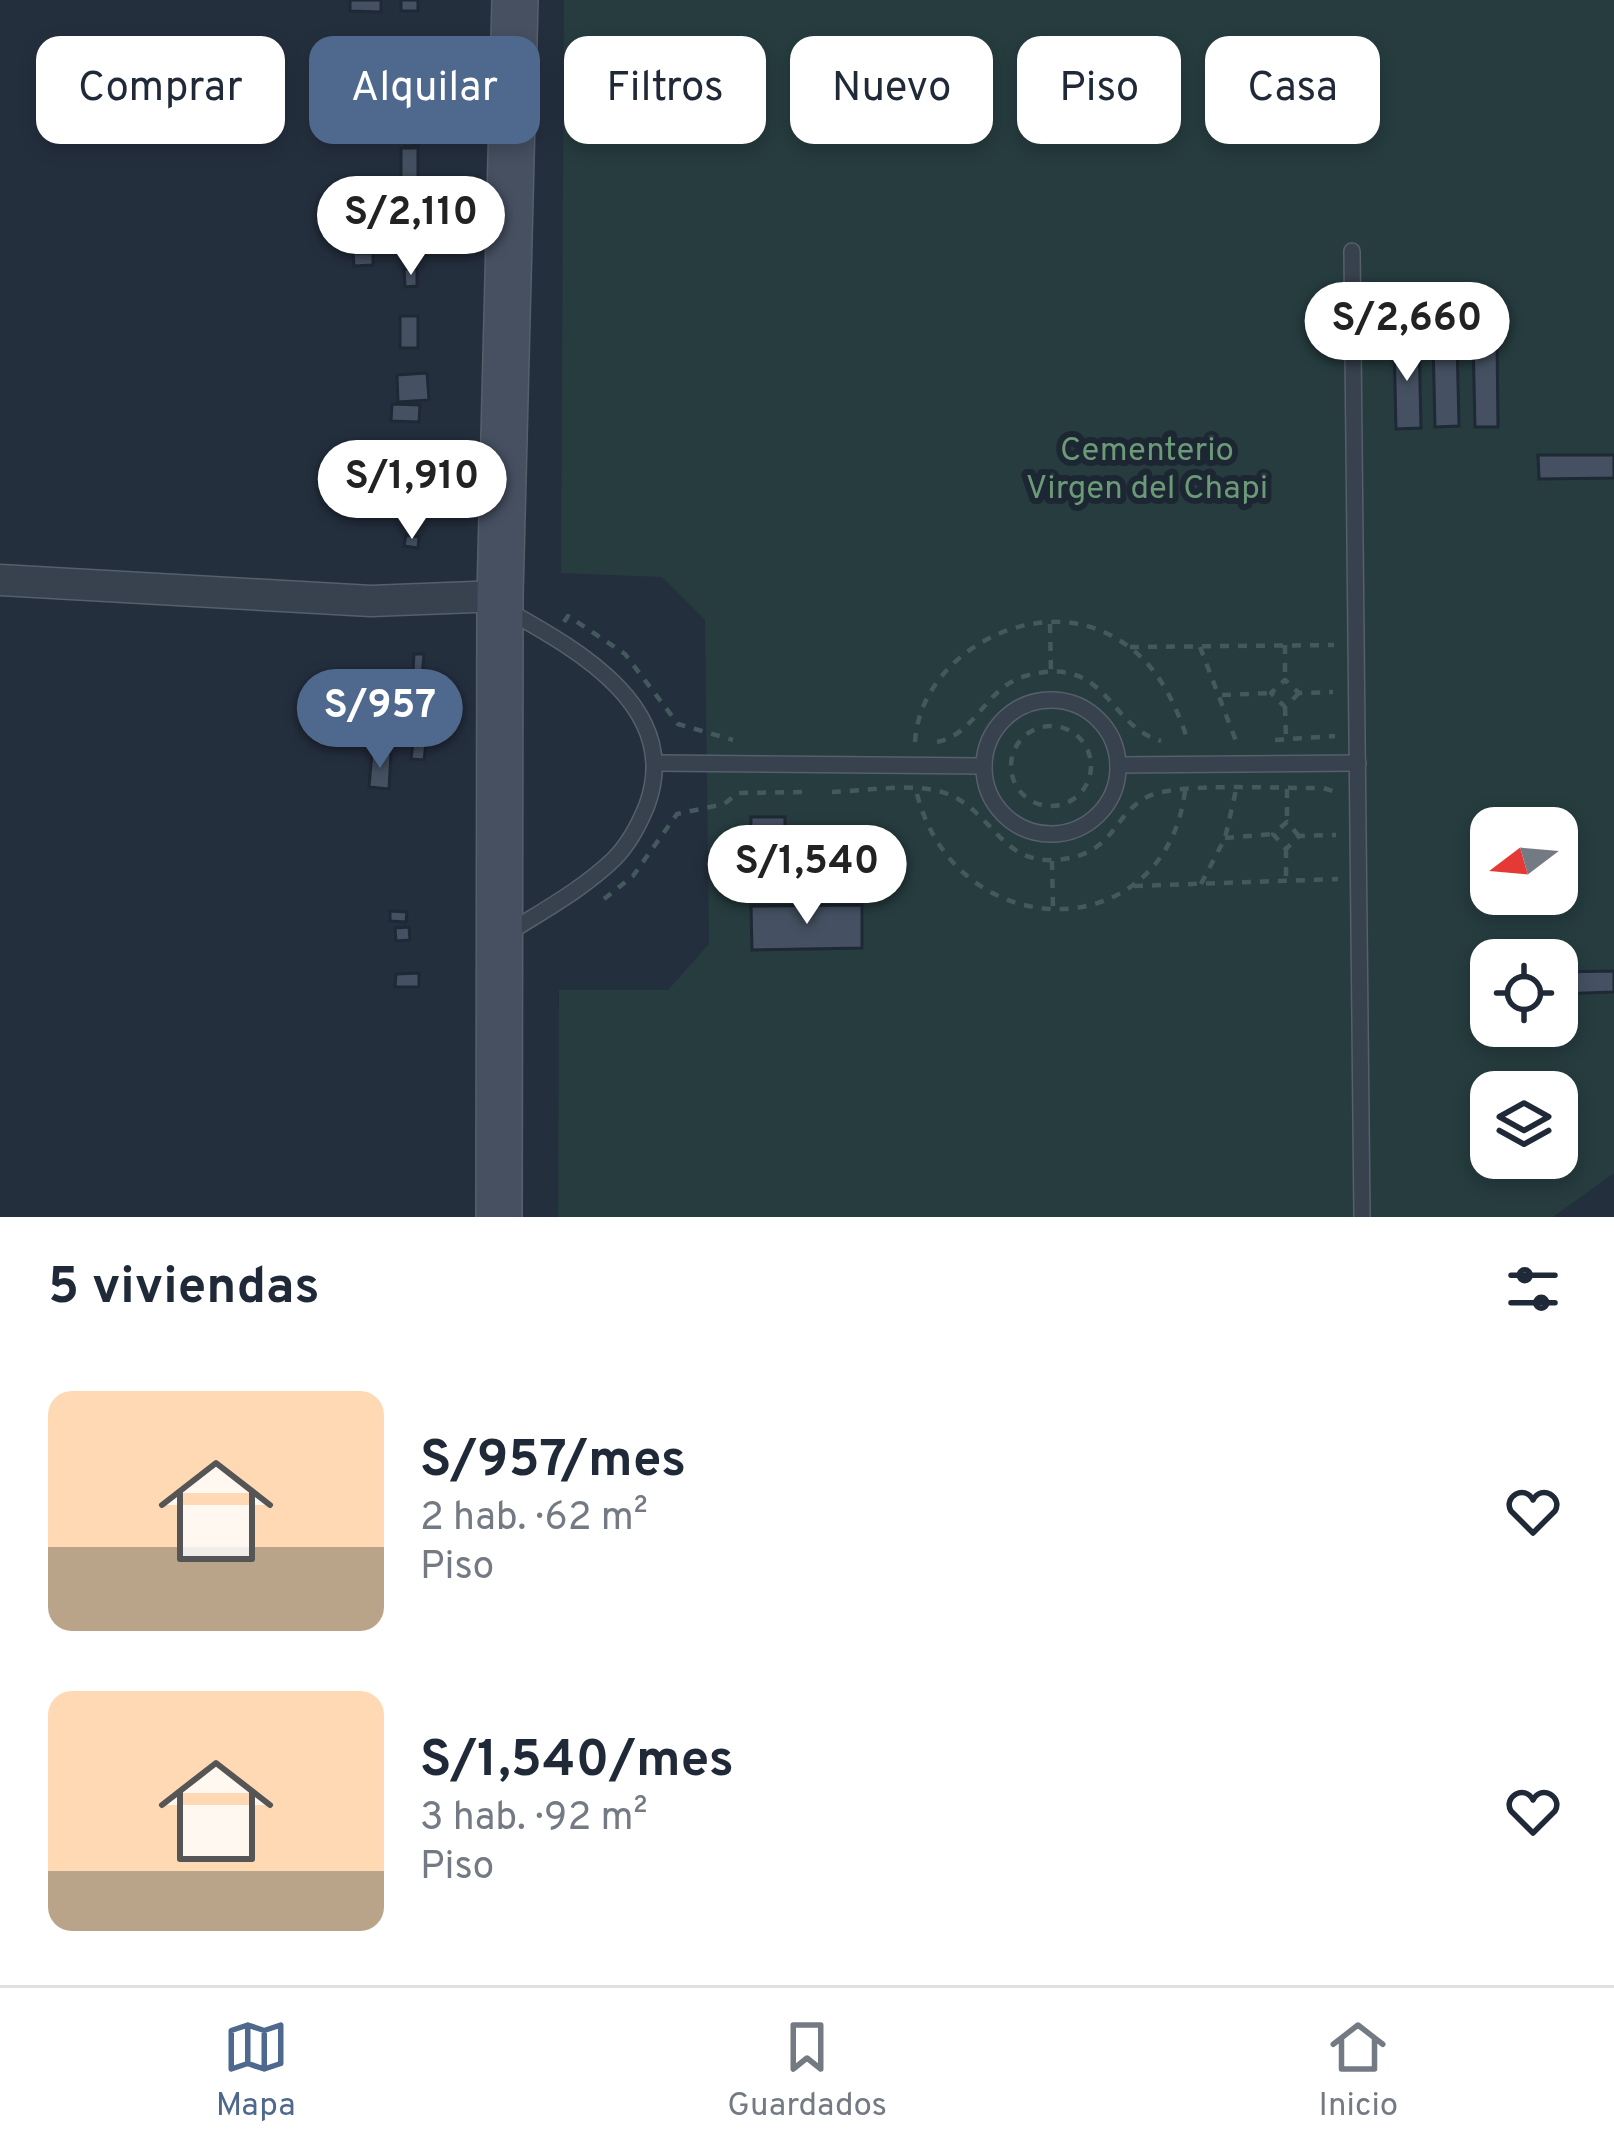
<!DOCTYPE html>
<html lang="es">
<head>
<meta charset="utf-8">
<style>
  body { margin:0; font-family:Overpass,sans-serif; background:#f2f2f3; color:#1f2937; height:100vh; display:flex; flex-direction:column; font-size:45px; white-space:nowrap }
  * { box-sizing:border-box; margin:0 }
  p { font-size:39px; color:#747a83 }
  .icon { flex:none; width:66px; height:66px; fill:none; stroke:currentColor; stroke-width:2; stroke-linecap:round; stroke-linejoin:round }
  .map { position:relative; height:1217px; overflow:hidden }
  .drawer { display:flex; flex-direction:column; background:#fff; flex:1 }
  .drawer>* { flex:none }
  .guide { position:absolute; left:36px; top:36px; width:1542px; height:108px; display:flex; gap:24px }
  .needle { width:78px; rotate:254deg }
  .controls { position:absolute; left:1470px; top:807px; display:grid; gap:24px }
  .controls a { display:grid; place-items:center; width:108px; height:108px; border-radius:24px; background:#fff; box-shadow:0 6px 18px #0003; font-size:60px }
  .price { position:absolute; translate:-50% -102px; padding:0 27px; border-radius:42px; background:#fff; color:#222; font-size:39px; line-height:78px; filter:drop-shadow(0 3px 6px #0008) }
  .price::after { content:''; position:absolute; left:50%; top:72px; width:36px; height:27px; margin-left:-18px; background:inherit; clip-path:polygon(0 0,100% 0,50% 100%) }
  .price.current { background:#4f688e; color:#fff }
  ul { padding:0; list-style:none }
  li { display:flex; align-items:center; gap:36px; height:300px; padding:0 48px }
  li span { display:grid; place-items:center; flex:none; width:336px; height:240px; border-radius:24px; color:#555 }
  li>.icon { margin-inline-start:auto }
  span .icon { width:144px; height:144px; fill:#fffc; stroke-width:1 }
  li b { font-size:51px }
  h2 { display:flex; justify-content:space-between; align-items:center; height:144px; padding:0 48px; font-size:51px }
  .tag { padding:0 42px; border-radius:24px; background:#fff; box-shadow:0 6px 18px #0003; font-size:42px; line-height:108px }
  .tag.current { background:#4f688e; color:#fff }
  .menu { display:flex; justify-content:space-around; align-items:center; height:168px; border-top:3px solid #e0e1e3; background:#fff; font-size:33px; color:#747a83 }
  .menu a { display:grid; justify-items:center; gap:6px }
  .menu .current { color:#4f688e }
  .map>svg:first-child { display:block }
  .green { fill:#263c3f; fill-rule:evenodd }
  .building { fill:#455162; stroke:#1f2835; stroke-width:3 }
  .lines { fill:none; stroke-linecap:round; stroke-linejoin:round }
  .lane-casing { stroke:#565f6c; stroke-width:18 }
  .street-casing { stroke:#565f6c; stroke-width:33 }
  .secondary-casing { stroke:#565f6c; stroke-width:48 }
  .path { stroke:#44595c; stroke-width:4.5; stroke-dasharray:9 9; stroke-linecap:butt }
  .lane { stroke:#38414e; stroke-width:15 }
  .street { stroke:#38414e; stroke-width:30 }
  .secondary { stroke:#465061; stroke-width:45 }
  .labels { text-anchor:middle; stroke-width:12; stroke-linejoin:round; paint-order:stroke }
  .park-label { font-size:33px; fill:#6b9a76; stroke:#1d2633 }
</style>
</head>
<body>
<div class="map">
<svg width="1614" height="1217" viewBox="0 0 1614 1217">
  <rect width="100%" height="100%" fill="#242f3e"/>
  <path class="green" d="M 564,0 L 1614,0 L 1614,1173 L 1553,1217 L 558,1217 L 559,990 L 668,990 L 709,944 L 705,620 L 662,577 L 561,573 ZM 1491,828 L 1557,828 L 1557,894 L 1491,894 ZM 1491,960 L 1557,960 L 1557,1026 L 1491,1026 ZM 1491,1092 L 1557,1092 L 1557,1158 L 1491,1158 Z"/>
  <g class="building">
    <path d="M 350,0 L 381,0 L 381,12 L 350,11 Z"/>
    <rect x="401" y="0" width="17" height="11"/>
    <path d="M 418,126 L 419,145 L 405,146 L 404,127 Z"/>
    <rect x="401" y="148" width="17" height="36"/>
    <path d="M 403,185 L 417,185 L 418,199 L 403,199 Z"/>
    <path d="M 353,253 L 373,253 L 373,265 L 354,266 Z"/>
    <path d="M 404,269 L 417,269 L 417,286 L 405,287 Z"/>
    <rect x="400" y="316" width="18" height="32"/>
    <path d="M 1473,338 L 1497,338 L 1498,427 L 1475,427 Z"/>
    <path d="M 1394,339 L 1419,339 L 1421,428 L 1396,429 Z"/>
    <path d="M 1433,341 L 1457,341 L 1459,426 L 1435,427 Z"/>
    <path d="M 427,373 L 429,400 L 398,402 L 397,375 Z"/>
    <path d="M 392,404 L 420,405 L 419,422 L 391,421 Z"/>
    <path d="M 1538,455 L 1614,455 L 1614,478 L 1539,479 Z"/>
    <path d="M 406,535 L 419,537 L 418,548 L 404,546 Z"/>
    <path d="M 414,654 L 424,654 L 421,689 L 412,688 Z"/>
    <path d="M 384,677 L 386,691 L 363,694 L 361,679 Z"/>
    <path d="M 390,693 L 392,711 L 373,714 L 371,696 Z"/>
    <path d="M 413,743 L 426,744 L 424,760 L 411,759 Z"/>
    <path d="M 372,752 L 391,754 L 389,789 L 369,787 Z"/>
    <path d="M 751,817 L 785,817 L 784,900 L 750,899 Z"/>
    <path d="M 862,905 L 862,948 L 752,950 L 751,906 Z"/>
    <path d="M 390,911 L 407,912 L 406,922 L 390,921 Z"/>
    <path d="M 409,927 L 410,940 L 396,941 L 395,928 Z"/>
    <path d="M 1614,971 L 1614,992 L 1557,994 L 1557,972 Z"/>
    <path d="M 419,973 L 419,987 L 395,987 L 396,974 Z"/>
  </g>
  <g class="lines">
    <defs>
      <g id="lane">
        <path d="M 1352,251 L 1362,1217"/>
        <path d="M 505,609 C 576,649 683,707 647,805 C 639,825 630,843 614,859 C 583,889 544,910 508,933"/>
        <circle cx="1051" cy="767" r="67"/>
        <path d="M 658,763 L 984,766"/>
        <path d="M 1118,765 L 1358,763"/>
      </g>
      <path id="street" d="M 0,580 L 371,601 L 500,596"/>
      <path id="secondary" d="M 499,1217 L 500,596 L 515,0"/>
    </defs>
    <use href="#lane" class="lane-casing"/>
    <use href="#street" class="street-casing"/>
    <use href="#secondary" class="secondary-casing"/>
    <g class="path">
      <path d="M 564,622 L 568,616 L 625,654 L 678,724 L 733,740"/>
      <path d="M 1050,624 L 1051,672"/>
      <path d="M 1285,645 L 1285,680"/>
      <path d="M 1130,647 L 1334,645"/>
      <path d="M 1200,647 L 1236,741"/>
      <path d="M 1299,693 L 1285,707 L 1271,693 L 1285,680 L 1299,693 L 1333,692"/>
      <path d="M 1222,695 L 1271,693"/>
      <path d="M 1285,707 L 1286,738"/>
      <circle cx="1051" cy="766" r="40"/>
      <path d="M 1275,740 L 1335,736"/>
      <path d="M 915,742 C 920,655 1031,595 1108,634 C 1153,656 1173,696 1188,741"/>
      <path d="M 937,742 C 976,734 985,688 1025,676 C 1108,653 1107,726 1161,741"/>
      <path d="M 1287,789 L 1287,822"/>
      <path d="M 832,792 C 866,791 919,781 950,795 C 992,813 1002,863 1054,860 C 1117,856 1110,815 1149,796 C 1179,782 1285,789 1323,788 L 1336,792"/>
      <path d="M 917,794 C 957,948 1165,948 1185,791"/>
      <path d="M 1299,836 L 1287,822 L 1273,834 L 1286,849 L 1299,836 L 1336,835"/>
      <path d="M 1225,838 L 1273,834"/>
      <path d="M 1286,849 L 1286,879"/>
      <path d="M 1052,861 L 1053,909"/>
      <path d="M 1201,884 L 1225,838 L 1236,790"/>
      <path d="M 1134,886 L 1338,879"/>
      <path d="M 604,899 L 633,876 L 677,814 L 724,804 L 738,793 L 810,792"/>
    </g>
    <use href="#lane" class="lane"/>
    <use href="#street" class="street"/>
    <use href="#secondary" class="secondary"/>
  </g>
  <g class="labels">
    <g class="park-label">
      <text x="1147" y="460">Cementerio<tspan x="1147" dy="38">Virgen del Chapi</tspan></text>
    </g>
  </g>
</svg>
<div class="controls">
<a><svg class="needle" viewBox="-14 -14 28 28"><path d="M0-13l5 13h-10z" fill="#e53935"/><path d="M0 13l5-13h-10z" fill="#747a83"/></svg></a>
<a><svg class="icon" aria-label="locate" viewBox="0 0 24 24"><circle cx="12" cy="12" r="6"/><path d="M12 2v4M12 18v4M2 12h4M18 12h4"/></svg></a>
<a><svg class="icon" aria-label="layers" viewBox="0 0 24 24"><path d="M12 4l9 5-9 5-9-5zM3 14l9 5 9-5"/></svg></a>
</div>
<b class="price" style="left:411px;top:278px">S/2,110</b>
<b class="price" style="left:1407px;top:384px">S/2,660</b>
<b class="price" style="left:412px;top:542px">S/1,910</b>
<b class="price current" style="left:380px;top:771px">S/957</b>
<b class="price" style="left:807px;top:927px">S/1,540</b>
<div class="guide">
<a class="tag">Comprar</a>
<a class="tag current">Alquilar</a>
<a class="tag">Filtros</a>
<a class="tag">Nuevo</a>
<a class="tag">Piso</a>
<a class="tag">Casa</a>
</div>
</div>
<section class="drawer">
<h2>5 viviendas<svg class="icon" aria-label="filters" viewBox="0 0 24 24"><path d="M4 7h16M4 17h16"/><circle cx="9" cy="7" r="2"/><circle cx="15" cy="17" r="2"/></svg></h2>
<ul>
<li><span style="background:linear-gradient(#ffd9b3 65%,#b9a48a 0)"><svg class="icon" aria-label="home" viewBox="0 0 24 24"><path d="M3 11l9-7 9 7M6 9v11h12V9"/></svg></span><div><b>S/957/mes</b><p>2 hab. · 62 m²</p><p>Piso</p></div><svg class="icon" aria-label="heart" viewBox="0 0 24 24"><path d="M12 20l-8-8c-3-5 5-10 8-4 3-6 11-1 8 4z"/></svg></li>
<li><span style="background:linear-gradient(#ffd9b3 75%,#b9a48a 0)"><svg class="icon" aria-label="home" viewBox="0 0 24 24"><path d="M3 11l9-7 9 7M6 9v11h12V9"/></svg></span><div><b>S/1,540/mes</b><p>3 hab. · 92 m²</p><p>Piso</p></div><svg class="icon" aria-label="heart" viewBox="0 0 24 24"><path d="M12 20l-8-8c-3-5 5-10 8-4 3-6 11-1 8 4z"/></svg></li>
</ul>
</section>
<nav class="menu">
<a class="current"><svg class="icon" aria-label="map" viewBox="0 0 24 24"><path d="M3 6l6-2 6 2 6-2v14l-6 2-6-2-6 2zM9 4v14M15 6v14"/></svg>Mapa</a>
<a><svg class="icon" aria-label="saved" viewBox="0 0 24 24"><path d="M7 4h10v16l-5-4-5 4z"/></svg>Guardados</a>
<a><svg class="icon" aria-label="home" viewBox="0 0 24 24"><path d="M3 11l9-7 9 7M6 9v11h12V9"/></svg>Inicio</a>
</nav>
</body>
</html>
